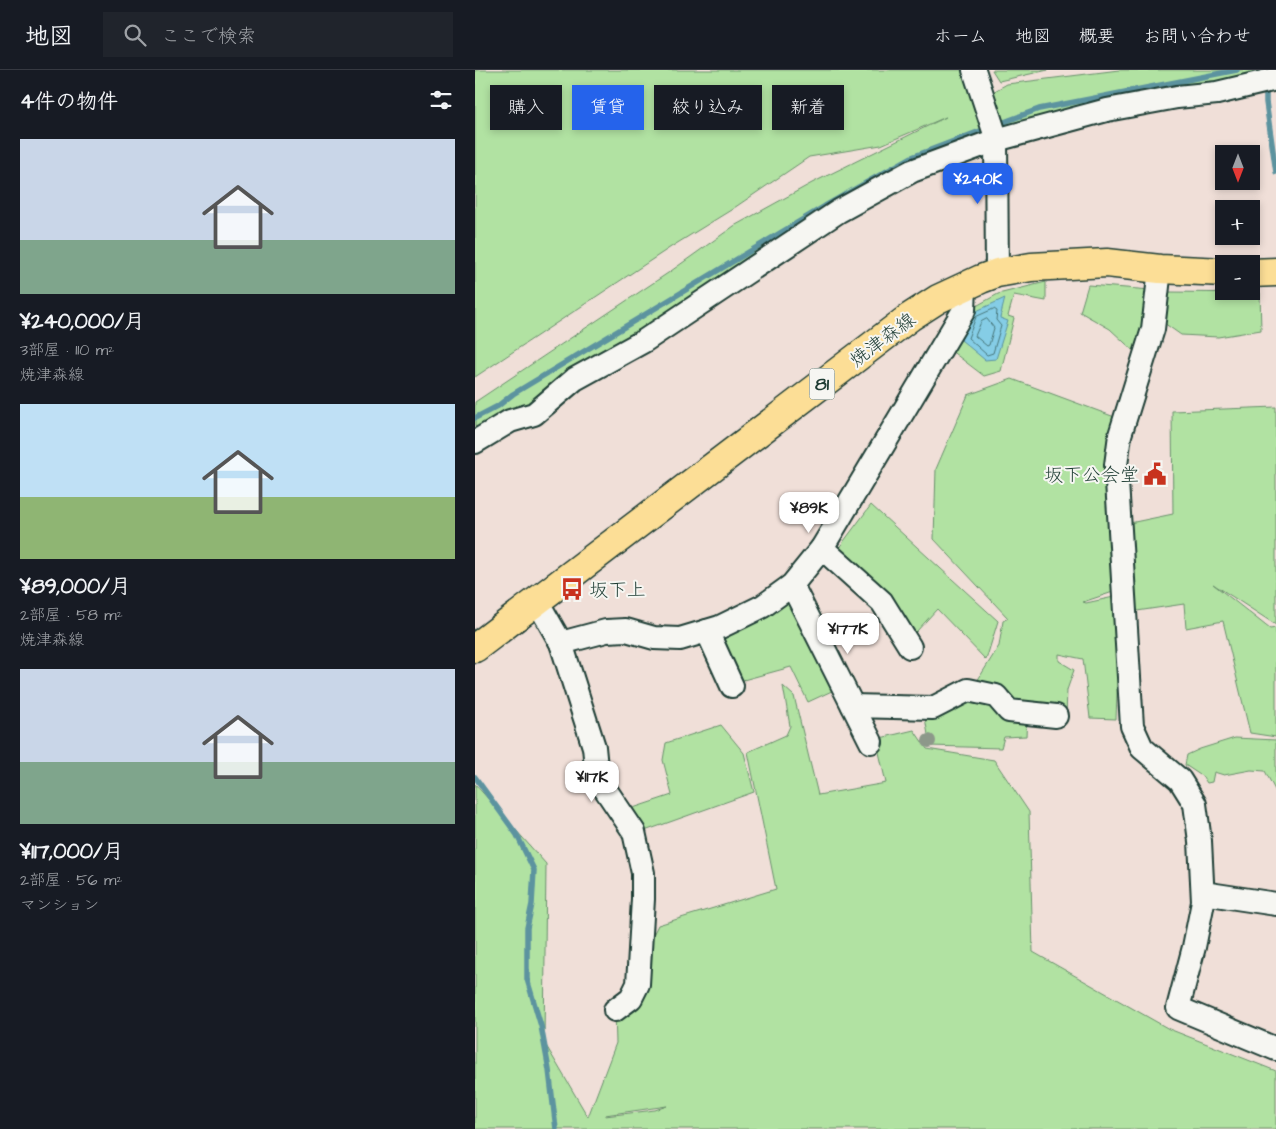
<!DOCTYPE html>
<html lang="ja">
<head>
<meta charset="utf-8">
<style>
  body { margin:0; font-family:"Architects Daughter","Klee One",sans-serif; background:#20242c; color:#f1f3f6; height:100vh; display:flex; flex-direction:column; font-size:19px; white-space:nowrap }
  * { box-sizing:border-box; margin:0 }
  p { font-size:16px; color:#9ea1a6 }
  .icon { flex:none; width:28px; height:28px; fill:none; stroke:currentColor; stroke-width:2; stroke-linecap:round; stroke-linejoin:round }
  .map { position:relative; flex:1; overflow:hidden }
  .side { display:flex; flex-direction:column; background:#171b24; width:475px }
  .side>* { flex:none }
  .top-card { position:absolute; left:15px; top:15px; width:475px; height:45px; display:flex; gap:10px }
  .needle { width:32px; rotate:180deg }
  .buttons { position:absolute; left:740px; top:75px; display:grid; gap:10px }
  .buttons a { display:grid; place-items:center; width:45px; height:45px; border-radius:0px; background:#171b24; box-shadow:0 2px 8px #0003; font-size:25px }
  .price { position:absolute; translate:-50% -42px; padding:0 11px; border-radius:10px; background:#fff; color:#222; font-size:16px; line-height:32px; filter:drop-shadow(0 1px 2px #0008) }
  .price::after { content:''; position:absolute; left:50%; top:30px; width:15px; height:11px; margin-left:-8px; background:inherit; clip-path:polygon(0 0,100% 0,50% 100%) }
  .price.active { background:#2563eb; color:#fff }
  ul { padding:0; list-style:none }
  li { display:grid; align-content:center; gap:10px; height:265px; padding:0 20px }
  li span { display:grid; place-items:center; height:155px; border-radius:0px; color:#555 }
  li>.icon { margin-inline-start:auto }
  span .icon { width:90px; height:90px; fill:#fffc; stroke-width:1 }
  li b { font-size:21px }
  h2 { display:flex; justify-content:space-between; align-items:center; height:60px; padding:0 20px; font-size:21px }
  .tag { padding:0 18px; border-radius:0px; background:#171b24; box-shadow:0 2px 8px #0003; font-size:18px; line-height:45px }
  .tag.active { background:#2563eb; color:#fff }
  header { display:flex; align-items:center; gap:30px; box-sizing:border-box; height:70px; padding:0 25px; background:#171b24; border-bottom:1px solid #363941 }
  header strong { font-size:24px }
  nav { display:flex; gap:28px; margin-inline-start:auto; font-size:18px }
  .search { width:350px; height:45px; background:#20242c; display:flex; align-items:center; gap:12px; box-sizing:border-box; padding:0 18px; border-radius:0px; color:#9ea1a6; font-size:19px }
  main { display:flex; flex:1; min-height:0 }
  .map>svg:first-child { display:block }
  .green { fill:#b1e2a2; stroke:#68906b; fill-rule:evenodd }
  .water { fill:#85cde6; stroke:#5c939f }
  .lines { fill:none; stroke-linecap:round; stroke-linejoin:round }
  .shore { stroke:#48777b; stroke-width:1 }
  .stream { stroke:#5c939f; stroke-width:5.5 }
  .minor-casing { stroke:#1f3d34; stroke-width:26 }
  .major-casing { stroke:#1f3d34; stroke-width:31 }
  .minor { stroke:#f6f6f2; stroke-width:22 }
  .major { stroke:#fcde96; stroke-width:28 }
  .tree { fill:#8d988a }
  .labels { text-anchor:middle; stroke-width:4; stroke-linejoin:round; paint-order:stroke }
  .shield { fill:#f6f6f2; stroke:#60746d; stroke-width:1 }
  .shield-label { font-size:18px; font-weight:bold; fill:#1f3d34 }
  .street-label { font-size:19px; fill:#1f3d34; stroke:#f6f6f2 }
  .poi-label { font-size:19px; fill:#1f3d34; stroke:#f6f6f2; text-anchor:end }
</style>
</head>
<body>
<header>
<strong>地図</strong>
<div class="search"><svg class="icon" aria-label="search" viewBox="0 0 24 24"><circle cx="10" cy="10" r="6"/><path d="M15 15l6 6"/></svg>ここで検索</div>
<nav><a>ホーム</a><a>地図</a><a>概要</a><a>お問い合わせ</a></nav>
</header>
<main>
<section class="side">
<h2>4件の物件<svg class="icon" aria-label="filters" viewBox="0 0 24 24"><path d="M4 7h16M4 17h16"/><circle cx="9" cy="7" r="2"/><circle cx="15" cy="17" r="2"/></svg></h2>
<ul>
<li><span style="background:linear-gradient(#c9d6e8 65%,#7fa58c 0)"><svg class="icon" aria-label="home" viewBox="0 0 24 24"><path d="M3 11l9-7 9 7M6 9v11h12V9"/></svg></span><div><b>¥240,000/月</b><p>3部屋 · 110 m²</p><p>焼津森線</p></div></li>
<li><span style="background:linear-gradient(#bfe0f5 60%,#8fb573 0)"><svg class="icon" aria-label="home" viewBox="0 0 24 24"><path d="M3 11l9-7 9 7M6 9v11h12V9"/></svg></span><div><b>¥89,000/月</b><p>2部屋 · 58 m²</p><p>焼津森線</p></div></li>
<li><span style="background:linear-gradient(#c9d6e8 60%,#7fa58c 0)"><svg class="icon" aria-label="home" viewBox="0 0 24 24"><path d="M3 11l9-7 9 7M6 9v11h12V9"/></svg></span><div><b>¥117,000/月</b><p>2部屋 · 56 m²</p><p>マンション</p></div></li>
</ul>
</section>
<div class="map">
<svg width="801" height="1059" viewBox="0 0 801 1059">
  <rect width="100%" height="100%" fill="#f0dfd8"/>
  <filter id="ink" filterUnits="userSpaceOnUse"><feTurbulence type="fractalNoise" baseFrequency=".02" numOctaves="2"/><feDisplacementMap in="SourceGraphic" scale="10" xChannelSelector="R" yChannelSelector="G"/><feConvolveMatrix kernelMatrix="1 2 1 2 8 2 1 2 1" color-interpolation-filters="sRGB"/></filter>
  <g filter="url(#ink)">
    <g class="green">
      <path d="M 0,0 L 488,0 L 500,32 L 532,14 L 644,0 L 801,0 L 674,41 L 531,75 L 445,107 L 311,179 L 0,380 L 0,332 L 196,201 L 259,156 L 337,113 L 471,47 L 406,75 L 334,87 L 256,140 L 196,177 L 0,307 Z"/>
      <path d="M 517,0 L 573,0 L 524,11 Z"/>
      <path d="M 571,212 L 571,231 L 539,225 L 533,246 L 539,248 L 526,301 L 509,306 L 475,280 L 494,240 L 523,224 Z"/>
      <path d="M 613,215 L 676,220 L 663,285 L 635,259 L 605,242 Z"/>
      <path d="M 694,222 L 785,223 L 786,260 L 743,267 L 706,265 L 689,253 Z"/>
      <path d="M 537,309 L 645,349 L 644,520 L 608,532 L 611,533 L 639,527 L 645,551 L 641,649 L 615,648 L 608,589 L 584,584 L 584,591 L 599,600 L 592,620 L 591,646 L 552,645 L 551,666 L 529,667 L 526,678 L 455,676 L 449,642 L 494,624 L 524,576 L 528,551 L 533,548 L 459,469 L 461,399 L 493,325 Z"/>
      <path d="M 801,337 L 801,555 L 738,514 L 795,559 L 801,558 L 801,667 L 775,663 L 748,551 L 711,558 L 709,534 L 662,541 L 650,454 L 698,444 L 697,341 Z"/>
      <path d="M 396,435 L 523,551 L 511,590 L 462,539 L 441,562 L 357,487 Z"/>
      <path d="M 314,525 L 359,620 L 333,632 L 316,597 L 261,612 L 238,567 Z"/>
      <path d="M 308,616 L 319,626 L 343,725 L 411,713 L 401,669 L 439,660 L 452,679 L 519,690 L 554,742 L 558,882 L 694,959 L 801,1001 L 801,1059 L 0,1059 L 0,714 L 71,794 L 69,972 L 113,1047 L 141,973 L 140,940 L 183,855 L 301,819 L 273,682 L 311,665 L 315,656 ZM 192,1036 L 180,1040 L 130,1046 L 130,1045 Z"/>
      <path d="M 246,655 L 269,683 L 279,722 L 164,763 L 155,739 L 197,725 L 188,690 L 191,673 Z"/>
      <path d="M 760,668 L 801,670 L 801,722 L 790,701 L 776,700 L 749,705 L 739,702 L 737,712 L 732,713 L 728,707 L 710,695 L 712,685 L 725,679 Z"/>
    </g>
    <path class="water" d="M 530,228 L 525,248 L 533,251 L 521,289 L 510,290 L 486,270 L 497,243 Z"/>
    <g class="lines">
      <g class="shore">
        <path d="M 519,239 L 522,241 L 521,250 L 526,256 L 518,283 L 512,285 L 493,268 L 501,247 Z"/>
        <path d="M 512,249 L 519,258 L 514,275 L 512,276 L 500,266 L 506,252 Z"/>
      </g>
      <g class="stream">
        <path d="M 791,19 L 791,32 L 801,102"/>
        <path d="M 521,55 L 564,39 L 762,0"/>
        <path d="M 0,348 L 23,336 L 38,324 L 350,136 L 437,87 L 513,58"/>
        <path d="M 0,707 L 42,765 L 59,800 L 57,834 L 52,858 L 52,909 L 66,956 L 74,1000 L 81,1059"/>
      </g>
      <defs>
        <g id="minor">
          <path d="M 499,0 L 521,67 L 522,203"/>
          <path d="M 685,199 L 678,259 L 645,365 L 641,395 L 657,656 L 667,678 L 705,710 L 720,734 L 725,771 L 728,832 L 719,877 L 703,938 L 801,979"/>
          <path d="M 0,372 L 35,351 L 59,344 L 100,309 L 169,271 L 364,141 L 437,101 L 521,70 L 632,40 L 702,27 L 742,23 L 801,9"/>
          <path d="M 347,478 L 407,532 L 435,577"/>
          <path d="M 317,515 L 396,672"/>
          <path d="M 62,531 L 86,573 L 119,677 L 122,707 L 159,762 L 168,803 L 168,829 L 163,914 L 156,928 L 140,940"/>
          <path d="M 232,561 L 257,616"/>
          <path d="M 86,573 L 131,561 L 151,560 L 179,568 L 205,569 L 245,557 L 288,536 L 317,515 L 347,478 L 489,240 L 490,217"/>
          <path d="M 378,636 L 458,638 L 493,620 L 521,626 L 534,641 L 581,646"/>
          <path d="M 728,823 L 801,834"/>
        </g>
        <g id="major">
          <path d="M 776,203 L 801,202"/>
          <path d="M 0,578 L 435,247 L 463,229 L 506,209 L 522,203 L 556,197 L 632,193 L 685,199 L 749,202"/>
        </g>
      </defs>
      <use href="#minor" class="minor-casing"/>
      <use href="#major" class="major-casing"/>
      <use href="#minor" class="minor"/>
      <use href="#major" class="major"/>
    </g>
    <circle class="tree" cx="454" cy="671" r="7"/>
  </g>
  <defs>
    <symbol id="civic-bare" viewBox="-9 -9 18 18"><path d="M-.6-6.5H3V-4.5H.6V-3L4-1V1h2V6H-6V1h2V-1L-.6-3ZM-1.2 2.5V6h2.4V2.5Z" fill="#c8321e" stroke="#f6f6f2" stroke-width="2.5" paint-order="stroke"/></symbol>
    <symbol id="bus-bare" viewBox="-9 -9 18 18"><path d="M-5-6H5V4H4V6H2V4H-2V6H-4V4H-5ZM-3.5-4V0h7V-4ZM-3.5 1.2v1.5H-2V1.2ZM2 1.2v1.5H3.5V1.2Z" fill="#c8321e" stroke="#f6f6f2" stroke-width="2.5" paint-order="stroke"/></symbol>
  </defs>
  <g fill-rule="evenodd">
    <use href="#civic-bare" x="664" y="388" width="32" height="32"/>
    <use href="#bus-bare" x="81" y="503" width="32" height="32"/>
  </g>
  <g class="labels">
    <rect class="shield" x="334.5" y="298.5" width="25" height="31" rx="4"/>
    <g class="shield-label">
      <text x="347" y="320">81</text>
    </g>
    <g class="street-label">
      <text transform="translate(407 269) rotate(-37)" y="7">焼津森線</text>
    </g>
    <g class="poi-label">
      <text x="664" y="411">坂下公会堂</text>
      <text x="114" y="526" text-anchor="start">坂下上</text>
    </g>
  </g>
</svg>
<div class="buttons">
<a><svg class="needle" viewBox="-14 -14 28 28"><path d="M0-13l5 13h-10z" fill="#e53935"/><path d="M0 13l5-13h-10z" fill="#9ea1a6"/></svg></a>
<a>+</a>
<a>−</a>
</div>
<b class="price active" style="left:503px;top:135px">¥240K</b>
<b class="price" style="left:334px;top:464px">¥89K</b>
<b class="price" style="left:373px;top:585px">¥177K</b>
<b class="price" style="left:117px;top:733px">¥117K</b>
<div class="top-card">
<a class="tag">購入</a>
<a class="tag active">賃貸</a>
<a class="tag">絞り込み</a>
<a class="tag">新着</a>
</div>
</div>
</main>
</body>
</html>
